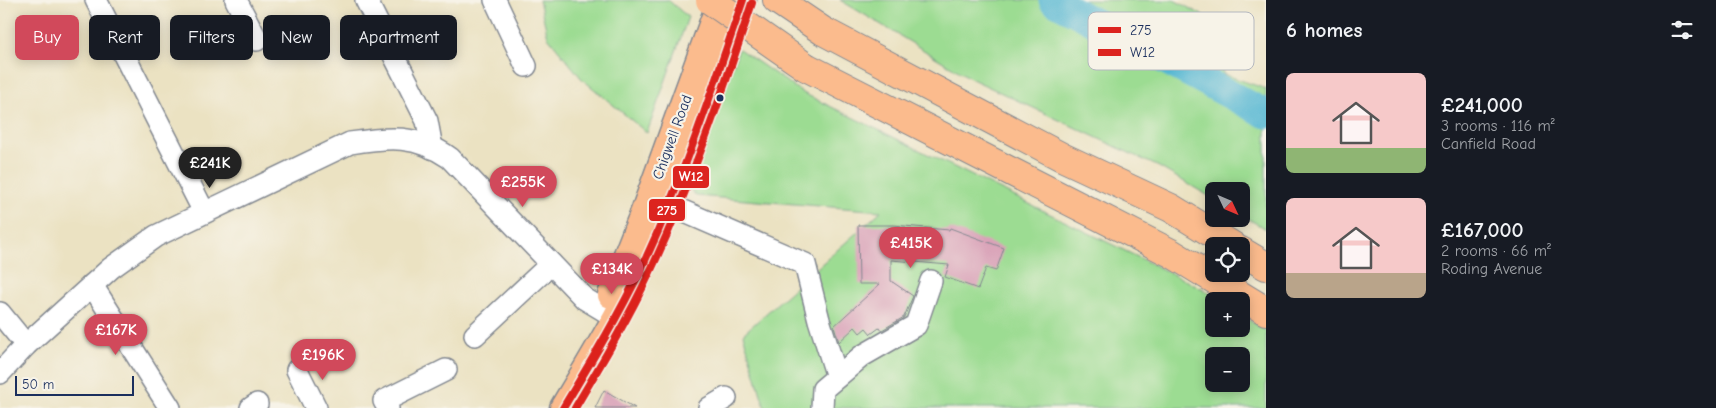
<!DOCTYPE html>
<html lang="en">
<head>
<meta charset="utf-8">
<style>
  body { margin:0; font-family:"Comic Neue",sans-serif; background:#20242c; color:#f1f3f6; height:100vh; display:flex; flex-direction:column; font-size:19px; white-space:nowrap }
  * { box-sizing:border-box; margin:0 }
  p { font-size:16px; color:#9ea1a6 }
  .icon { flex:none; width:28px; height:28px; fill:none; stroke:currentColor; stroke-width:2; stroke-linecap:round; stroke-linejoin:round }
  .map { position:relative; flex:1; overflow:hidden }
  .side { display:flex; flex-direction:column; background:#171b24; width:450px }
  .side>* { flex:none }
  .guide { position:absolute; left:15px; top:15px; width:475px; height:45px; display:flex; gap:10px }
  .needle { width:32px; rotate:134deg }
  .controls { position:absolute; left:1205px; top:182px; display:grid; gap:10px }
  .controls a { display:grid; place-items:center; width:45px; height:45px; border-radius:8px; background:#171b24; box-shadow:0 2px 12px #0003; font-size:25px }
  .scale { position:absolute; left:15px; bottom:12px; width:119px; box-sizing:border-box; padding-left:5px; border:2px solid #1b2f5e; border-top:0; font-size:14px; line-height:18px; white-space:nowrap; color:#1b2f5e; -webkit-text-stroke:4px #f7f3e8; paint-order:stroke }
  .price { position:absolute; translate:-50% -42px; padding:0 11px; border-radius:18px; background:#d1495b; color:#fff; font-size:16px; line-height:32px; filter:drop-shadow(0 1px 2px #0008) }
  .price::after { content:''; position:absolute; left:50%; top:30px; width:15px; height:11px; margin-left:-8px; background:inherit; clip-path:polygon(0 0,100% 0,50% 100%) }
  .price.current { background:#222; color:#fff }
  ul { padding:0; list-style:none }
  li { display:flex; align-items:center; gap:15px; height:125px; padding:0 20px }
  li span { display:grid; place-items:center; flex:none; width:140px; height:100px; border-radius:8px; color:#555 }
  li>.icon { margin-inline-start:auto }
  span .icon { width:60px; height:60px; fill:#fffc; stroke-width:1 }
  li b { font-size:21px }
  h2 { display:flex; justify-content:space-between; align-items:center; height:60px; padding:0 20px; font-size:21px }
  .pill { padding:0 18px; border-radius:8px; background:#171b24; box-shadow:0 2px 12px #0003; font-size:18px; line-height:45px }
  .pill.current { background:#d1495b; color:#fff }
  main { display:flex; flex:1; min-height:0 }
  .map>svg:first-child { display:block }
  .green { fill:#9cdc92; stroke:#5c8678; fill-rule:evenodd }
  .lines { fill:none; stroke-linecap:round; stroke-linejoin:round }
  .river { stroke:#55b7d3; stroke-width:29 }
  .building { fill:#d9a2b8 }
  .minor-casing { stroke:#838890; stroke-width:24 }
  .major-casing { stroke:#838890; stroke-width:29 }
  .highway-casing { stroke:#838890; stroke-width:30 }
  .minor { stroke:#fff; stroke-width:21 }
  .major { stroke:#fbbb8d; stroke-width:26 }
  .highway { stroke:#fbbb8d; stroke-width:28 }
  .highway-bridge-casing { stroke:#838890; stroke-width:30; stroke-linecap:butt }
  .highway-bridge { stroke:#fbbb8d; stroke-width:28 }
  .bus-1-casing { stroke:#f7f3e8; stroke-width:11 }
  .bus-2-casing { stroke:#f7f3e8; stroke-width:11 }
  .bus-1 { stroke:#dc241f; stroke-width:8 }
  .bus-2 { stroke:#dc241f; stroke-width:8 }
  .bus-dot { fill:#1b2f5e; stroke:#f7f3e8; stroke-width:2 }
  .labels { text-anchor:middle; stroke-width:4.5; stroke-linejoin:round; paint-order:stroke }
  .street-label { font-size:15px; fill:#1b2f5e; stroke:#f7f3e8 }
  .key { fill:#f7f3e8; stroke:#b5b8bf; stroke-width:1 }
  .key-label { font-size:14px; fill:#1b2f5e }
  .line-badge { stroke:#f7f3e8; stroke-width:2 }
  .badge-label { font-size:14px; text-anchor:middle; font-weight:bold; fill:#fff }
</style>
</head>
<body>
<main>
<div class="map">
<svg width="1266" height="408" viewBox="0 0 1266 408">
  <rect width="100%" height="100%" fill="#f7f3e8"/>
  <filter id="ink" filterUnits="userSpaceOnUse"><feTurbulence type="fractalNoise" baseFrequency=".02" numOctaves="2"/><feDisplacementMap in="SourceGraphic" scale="10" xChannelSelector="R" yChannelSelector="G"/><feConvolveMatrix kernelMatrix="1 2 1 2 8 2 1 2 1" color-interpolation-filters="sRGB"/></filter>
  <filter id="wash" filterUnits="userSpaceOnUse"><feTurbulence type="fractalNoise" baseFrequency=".0096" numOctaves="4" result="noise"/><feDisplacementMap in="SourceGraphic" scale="20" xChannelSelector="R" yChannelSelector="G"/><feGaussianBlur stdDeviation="1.12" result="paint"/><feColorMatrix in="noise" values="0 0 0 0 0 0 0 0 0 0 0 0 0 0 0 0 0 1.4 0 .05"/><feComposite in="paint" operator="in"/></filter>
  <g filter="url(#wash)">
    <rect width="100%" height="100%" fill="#ebe2c2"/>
    <g class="green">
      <path d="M 539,0 L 668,0 L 688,17 L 647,133 L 582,79 L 548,37 Z"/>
      <path d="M 840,0 L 1174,0 L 1215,22 L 1223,74 L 1266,89 L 1266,229 L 1241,215 L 1241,191 L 1214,191 L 1214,199 L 1159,167 L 972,79 Z"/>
      <path d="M 739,49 L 803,93 L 1201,288 L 1221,301 L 1214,301 L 1214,329 L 1241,329 L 1241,315 L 1266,331 L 1266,408 L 765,408 L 743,334 L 881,211 L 696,196 L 687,185 ZM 1214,356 L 1241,356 L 1241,384 L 1214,384 Z"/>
    </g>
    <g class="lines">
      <path class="river" d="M 1053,0 L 1266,114"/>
    </g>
    <g id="blocks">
      <g class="building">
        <path d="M 858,225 L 893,225 L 949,230 L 950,228 L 1004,248 L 996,271 L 986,268 L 978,289 L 945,277 L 949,265 L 891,260 L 891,281 L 913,296 L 904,317 L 882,330 L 879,328 L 871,334 L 866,328 L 860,333 L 855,327 L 839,342 L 834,326 L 880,284 L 859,284 Z"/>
        <path d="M 604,390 L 635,408 L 595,408 Z"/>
      </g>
    </g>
  </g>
  <g filter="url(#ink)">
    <use href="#blocks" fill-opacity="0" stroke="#838890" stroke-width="1"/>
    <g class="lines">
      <defs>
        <g id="minor">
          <path d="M 96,0 L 204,212"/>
          <path d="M 236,0 L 257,40"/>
          <path d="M 366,0 L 427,121 L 432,148"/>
          <path d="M 495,0 L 526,66"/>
          <path d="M 659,208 L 662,202 L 805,264 L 819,320 L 837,377"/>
          <path d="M 92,285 L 170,408"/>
          <path d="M 0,313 L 26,345"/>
          <path d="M 475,335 L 551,264"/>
          <path d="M 297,370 L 316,408"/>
          <path d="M 0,373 L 26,345 L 111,268 L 156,236 L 350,143 C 389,137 416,134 450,158 L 585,299 L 615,317"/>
          <path d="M 251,408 L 257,404"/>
          <path d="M 388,408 L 384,401 L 446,370"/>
          <path d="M 709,408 L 726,398"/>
          <path d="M 822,408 L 823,389 L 862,356 L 916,325 L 931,281"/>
        </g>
        <g id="major">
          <path d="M 611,295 L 645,209 L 721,0"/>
          <path d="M 563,408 C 590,363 618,317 641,269 C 682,183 712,91 743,0"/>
        </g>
        <g id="highway">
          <path d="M 777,0 L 823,31 L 1062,157 L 1171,208 L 1233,246"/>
          <path d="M 806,67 L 1171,253 L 1266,311"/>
          <path d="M 1241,251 L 1266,266"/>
        </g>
      </defs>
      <use href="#minor" class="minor-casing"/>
      <use href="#major" class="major-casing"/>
      <use href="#highway" class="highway-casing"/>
      <use href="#minor" class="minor"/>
      <use href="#major" class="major"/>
      <use href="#highway" class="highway"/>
      <defs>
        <path id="highway-bridge" d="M 710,0 L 806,67"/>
      </defs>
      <use href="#highway-bridge" class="highway-bridge-casing"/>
      <use href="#highway-bridge" class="highway-bridge"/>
      <defs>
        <path id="bus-1" d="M 563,408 C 590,363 618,317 641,269 C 682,182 712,91 743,0"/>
        <path id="bus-2" d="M 575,408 C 601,364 628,319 650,272 C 691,185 722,94 752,3"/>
      </defs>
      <use href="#bus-1" class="bus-1-casing"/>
      <use href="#bus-2" class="bus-2-casing"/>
      <use href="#bus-1" class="bus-1"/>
      <use href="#bus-2" class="bus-2"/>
    </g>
  </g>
  <circle class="bus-dot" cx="720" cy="98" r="4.5"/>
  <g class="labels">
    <g class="street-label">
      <text transform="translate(672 137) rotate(-70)" y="5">Chigwell Road</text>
    </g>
  </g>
  <rect x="1088" y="12" width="166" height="58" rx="8" class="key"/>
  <rect x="1098" y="27" width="23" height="6" fill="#dc241f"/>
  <rect x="1098" y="49" width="23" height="7" fill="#dc241f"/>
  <g class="key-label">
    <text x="1130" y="35">275</text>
    <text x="1130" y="57">W12</text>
  </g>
  <g class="line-badge">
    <rect x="672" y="165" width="38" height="24" rx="5" fill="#dc241f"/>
    <rect x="648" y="198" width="38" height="24" rx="5" fill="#dc241f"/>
  </g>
  <g class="badge-label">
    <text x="691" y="181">W12</text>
    <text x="667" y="215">275</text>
  </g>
</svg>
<div class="controls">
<a><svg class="needle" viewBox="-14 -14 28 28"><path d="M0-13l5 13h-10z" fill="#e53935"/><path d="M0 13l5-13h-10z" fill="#9ea1a6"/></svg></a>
<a><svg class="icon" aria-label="locate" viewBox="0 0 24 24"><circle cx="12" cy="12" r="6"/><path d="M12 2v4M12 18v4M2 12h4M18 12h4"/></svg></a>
<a>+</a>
<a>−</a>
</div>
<div class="scale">50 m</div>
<b class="price current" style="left:210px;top:189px">£241K</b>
<b class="price" style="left:523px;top:208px">£255K</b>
<b class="price" style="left:911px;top:269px">£415K</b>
<b class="price" style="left:612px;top:295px">£134K</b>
<b class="price" style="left:116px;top:356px">£167K</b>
<b class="price" style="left:323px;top:381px">£196K</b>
<div class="guide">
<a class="pill current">Buy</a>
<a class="pill">Rent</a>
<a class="pill">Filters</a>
<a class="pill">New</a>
<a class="pill">Apartment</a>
</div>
</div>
<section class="side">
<h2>6 homes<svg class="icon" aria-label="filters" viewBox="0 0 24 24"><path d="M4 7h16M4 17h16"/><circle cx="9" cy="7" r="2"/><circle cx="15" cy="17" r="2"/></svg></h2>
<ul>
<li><span style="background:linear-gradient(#f6c9c9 75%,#8fb573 0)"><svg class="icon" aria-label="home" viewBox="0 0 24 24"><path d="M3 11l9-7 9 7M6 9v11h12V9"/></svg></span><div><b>£241,000</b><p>3 rooms · 116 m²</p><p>Canfield Road</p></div></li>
<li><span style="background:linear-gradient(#f6c9c9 75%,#b9a48a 0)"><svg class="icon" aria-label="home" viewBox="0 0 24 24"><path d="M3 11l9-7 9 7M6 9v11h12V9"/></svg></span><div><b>£167,000</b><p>2 rooms · 66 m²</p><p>Roding Avenue</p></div></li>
</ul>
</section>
</main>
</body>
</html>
